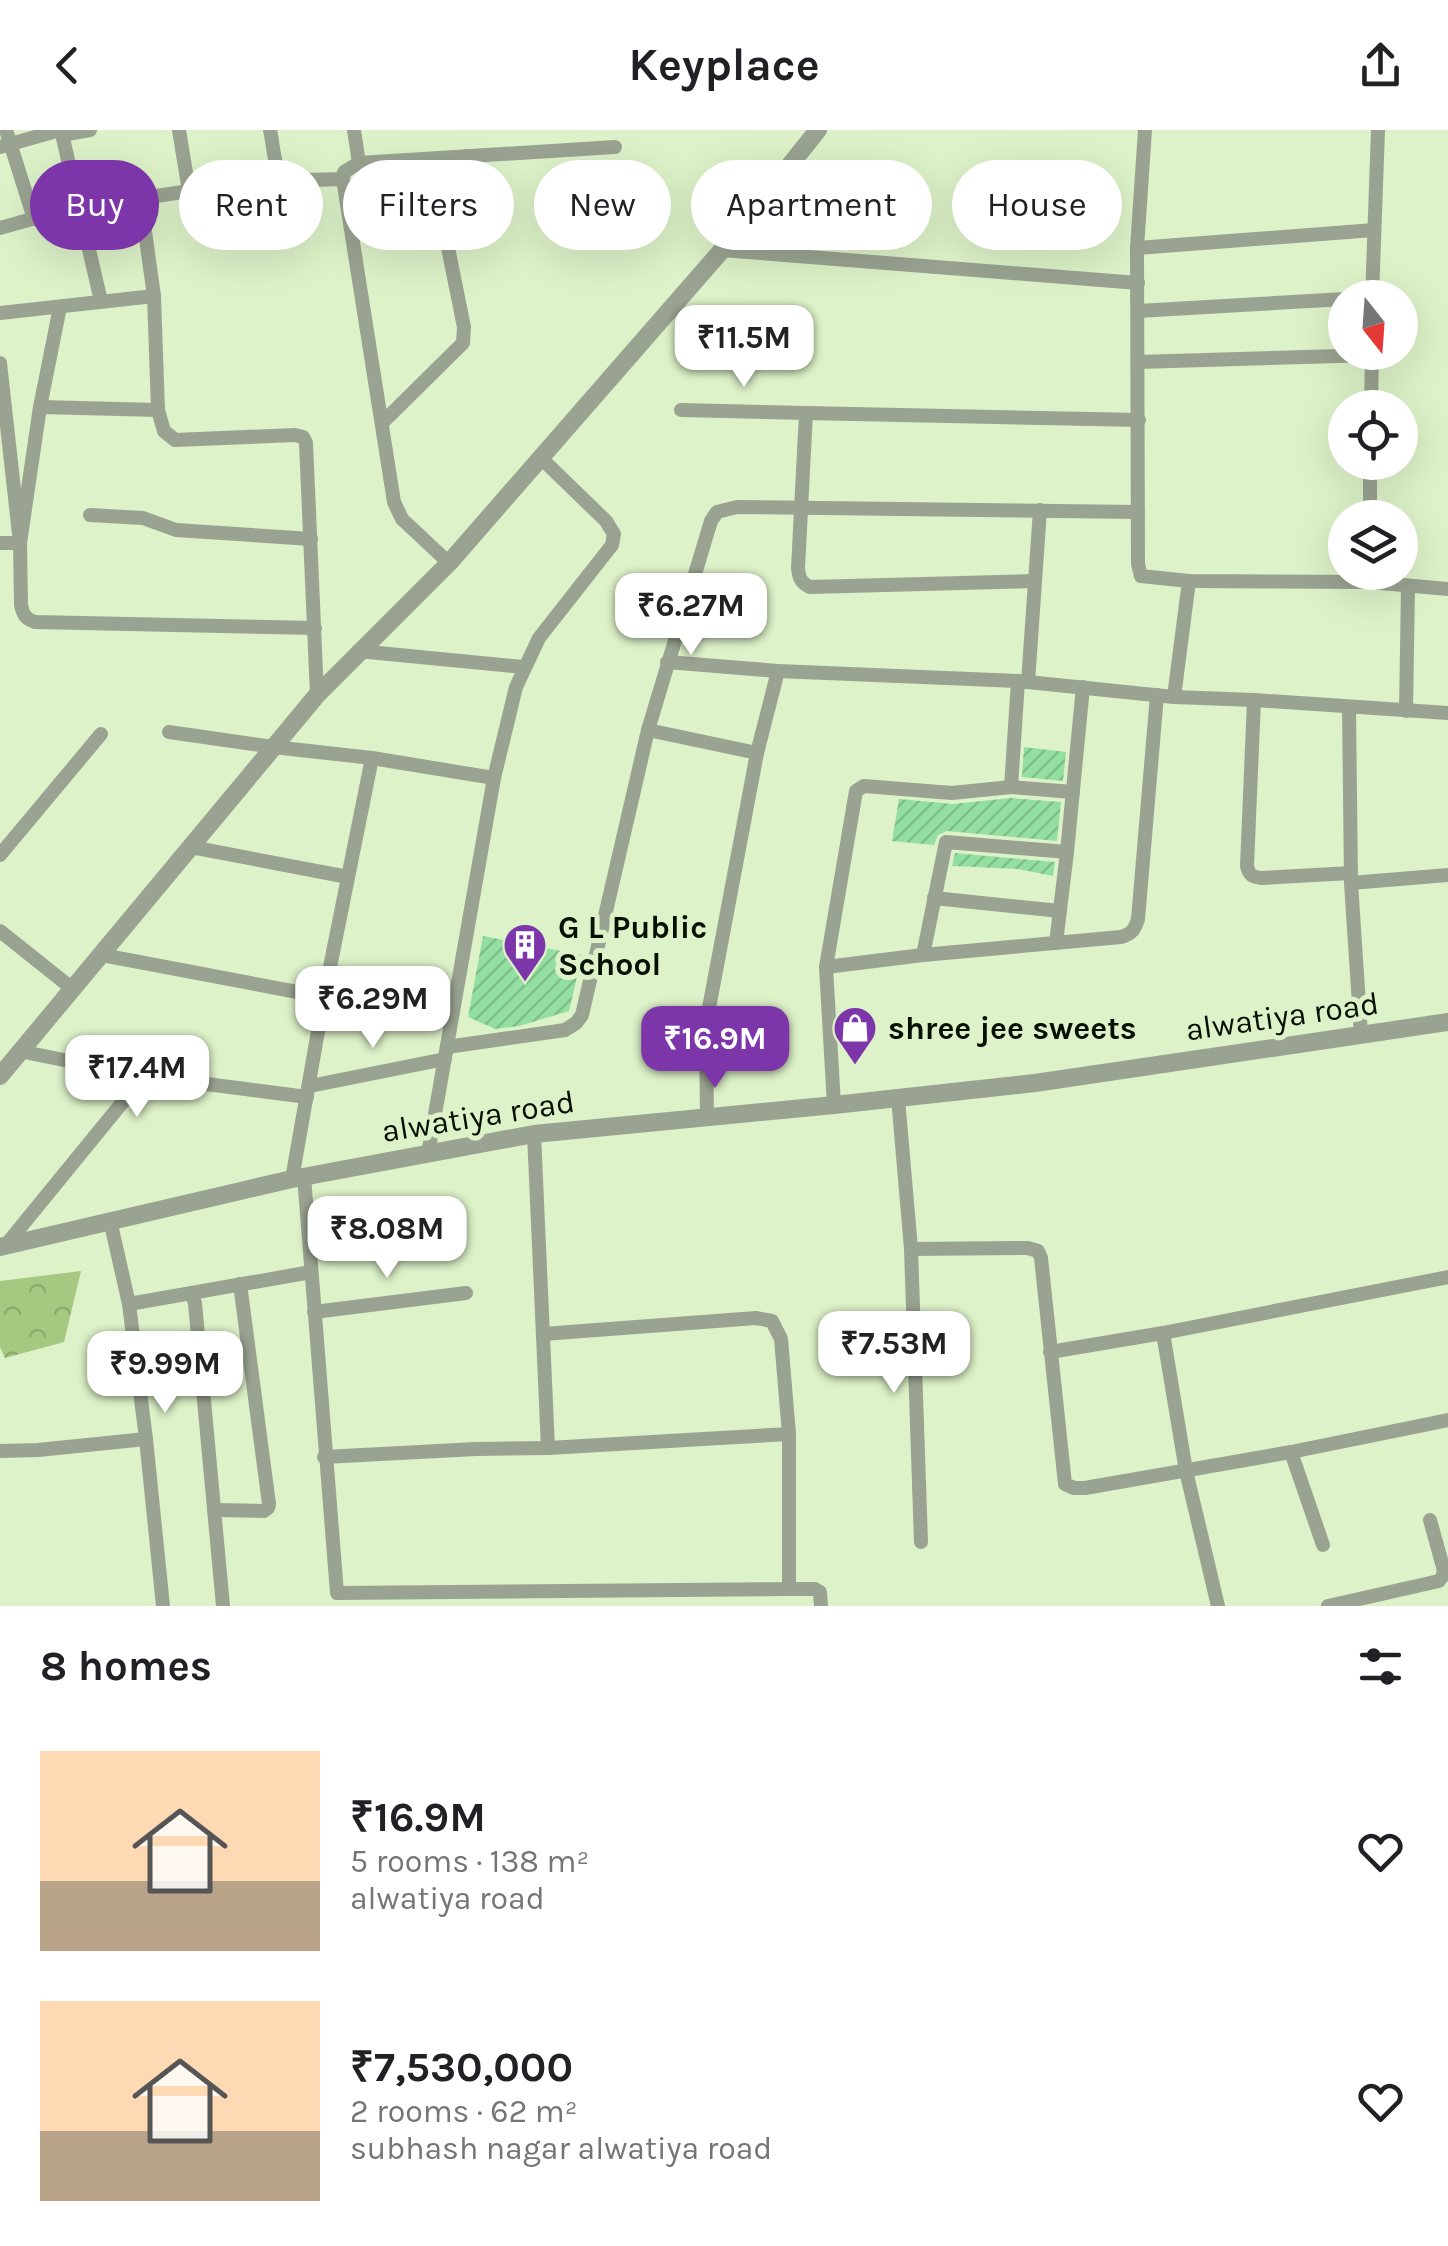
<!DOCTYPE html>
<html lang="en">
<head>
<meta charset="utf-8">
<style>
  body { margin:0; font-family:Karla,sans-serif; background:#f2f2f2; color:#202124; height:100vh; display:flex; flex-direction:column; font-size:38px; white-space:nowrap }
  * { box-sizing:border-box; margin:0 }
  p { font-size:32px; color:#757577 }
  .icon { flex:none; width:55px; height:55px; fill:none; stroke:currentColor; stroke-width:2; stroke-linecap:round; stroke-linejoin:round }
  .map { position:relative; height:1476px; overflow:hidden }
  .details { display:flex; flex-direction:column; background:#fff; flex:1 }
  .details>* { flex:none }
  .banner { position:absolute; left:30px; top:30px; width:1390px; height:90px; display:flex; gap:20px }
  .needle { width:65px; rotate:163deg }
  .fabs { position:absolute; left:1328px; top:150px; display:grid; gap:20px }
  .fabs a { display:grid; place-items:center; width:90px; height:90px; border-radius:50%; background:#fff; box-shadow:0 10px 40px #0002; font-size:50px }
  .price { position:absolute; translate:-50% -85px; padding:0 22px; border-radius:20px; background:#fff; color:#222; font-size:32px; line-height:65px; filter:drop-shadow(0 2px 5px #0008) }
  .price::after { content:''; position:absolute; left:50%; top:60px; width:30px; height:22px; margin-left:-15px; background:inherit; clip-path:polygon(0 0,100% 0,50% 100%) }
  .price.on { background:#7c36a9; color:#fff }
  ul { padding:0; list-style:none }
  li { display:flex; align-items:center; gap:30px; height:250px; padding:0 40px }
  li span { display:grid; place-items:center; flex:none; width:280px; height:200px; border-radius:0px; color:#555 }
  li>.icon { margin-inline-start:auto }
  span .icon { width:120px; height:120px; fill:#fffc; stroke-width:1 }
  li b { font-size:42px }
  h2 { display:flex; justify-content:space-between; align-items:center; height:120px; padding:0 40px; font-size:42px }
  .chip { padding:0 35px; border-radius:45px; background:#fff; box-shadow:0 10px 40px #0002; font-size:35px; line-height:90px }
  .chip.on { background:#7c36a9; color:#fff }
  header { display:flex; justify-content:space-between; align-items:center; height:130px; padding:0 40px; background:#fff; font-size:45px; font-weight:700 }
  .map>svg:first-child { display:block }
  .park { fill:url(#park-crowns) }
  .building { fill:url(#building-hatch) }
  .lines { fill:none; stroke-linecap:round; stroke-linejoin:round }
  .minor { stroke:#9aa391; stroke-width:14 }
  .tertiary { stroke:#9aa391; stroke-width:18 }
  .labels { text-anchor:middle; stroke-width:10; stroke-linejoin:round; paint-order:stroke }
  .poi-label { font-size:32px; font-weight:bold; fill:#070e02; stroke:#ddf2c8; text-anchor:start }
  .street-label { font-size:32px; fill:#070e02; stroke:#ddf2c8 }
</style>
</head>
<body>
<header><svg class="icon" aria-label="back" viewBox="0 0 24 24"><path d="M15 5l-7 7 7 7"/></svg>Keyplace<svg class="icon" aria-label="share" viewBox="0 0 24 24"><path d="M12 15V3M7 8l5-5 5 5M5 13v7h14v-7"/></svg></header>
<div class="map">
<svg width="1448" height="1476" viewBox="0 0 1448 1476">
  <defs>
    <pattern id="park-crowns" width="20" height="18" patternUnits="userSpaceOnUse" patternTransform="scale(2.5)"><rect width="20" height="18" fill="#a6c880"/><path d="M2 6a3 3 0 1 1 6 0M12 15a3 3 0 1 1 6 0" fill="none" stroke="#8dab6d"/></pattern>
    <pattern id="building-hatch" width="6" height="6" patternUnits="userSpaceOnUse" patternTransform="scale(2.5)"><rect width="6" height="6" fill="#93dfa1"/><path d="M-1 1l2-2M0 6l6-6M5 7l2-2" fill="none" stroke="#7dbe89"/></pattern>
  </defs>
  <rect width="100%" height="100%" fill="#ddf2c8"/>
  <path class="park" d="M 81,1141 L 64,1212 L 5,1228 L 0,1217 L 0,1151 Z"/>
  <g class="building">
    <path d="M 1024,617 L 1066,622 L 1063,651 L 1022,647 Z"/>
    <path d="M 1011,668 L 1061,672 L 1057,711 L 947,701 L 938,705 L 934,715 L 892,711 L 899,669 L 953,674 Z"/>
    <path d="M 955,723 L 1055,732 L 1053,746 L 1018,739 L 952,736 Z"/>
    <path d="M 483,806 L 582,825 L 569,881 L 519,896 L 495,899 L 468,887 Z"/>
  </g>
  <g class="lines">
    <g class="minor">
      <path d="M 6,0 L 34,89"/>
      <path d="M 61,0 L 101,171"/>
      <path d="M 179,0 L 189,61"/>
      <path d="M 270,0 C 273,12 273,30 279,41 C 287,54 329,49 343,49"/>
      <path d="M 354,0 L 359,33"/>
      <path d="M 1145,0 L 1137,118 L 1138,434 L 1141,446 L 1189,451 L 1369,452 L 1448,459"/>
      <path d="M 62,5 L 90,0"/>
      <path d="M 0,17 L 60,0"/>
      <path d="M 285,47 L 156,66 L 146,69 L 142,74 L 142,80 L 154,166 L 158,280 L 164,301 L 175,310 L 295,305 L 303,307 L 306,313 L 317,565"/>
      <path d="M 0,98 L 78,76 L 146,69"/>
      <path d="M 352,103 L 467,83 L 470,79 L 470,71 L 467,26"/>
      <path d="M 1137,118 L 1374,100"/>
      <path d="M 722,120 L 1138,153"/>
      <path d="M 1372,168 L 1378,0"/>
      <path d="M 1138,181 L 1345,169"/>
      <path d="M 0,183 L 154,166"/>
      <path d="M 1138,232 L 1372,225"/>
      <path d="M 0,233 L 20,413 L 21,475 C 23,485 26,489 35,492 L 315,498"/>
      <path d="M 40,277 L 158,280"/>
      <path d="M 1371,278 L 1372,222"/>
      <path d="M 681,280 L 806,283"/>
      <path d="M 382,293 L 463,213 L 464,197 L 442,88"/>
      <path d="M 90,385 L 143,388 L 176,400 L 311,409"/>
      <path d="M 1370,388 L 1370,332"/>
      <path d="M 0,413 L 20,413 L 40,277 L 60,177"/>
      <path d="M 449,433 L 402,389 L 394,372 L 343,49 L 344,42 L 359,33 L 615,17"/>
      <path d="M 1035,451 L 810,457 C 801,453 799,448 798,438 L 806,283 L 1139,290"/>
      <path d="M 358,521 L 523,537"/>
      <path d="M 667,532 L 778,541"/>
      <path d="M 1028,552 L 1040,380"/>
      <path d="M 1174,567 L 1189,451"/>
      <path d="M 1254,570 L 1247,736 C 1249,745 1252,747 1262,748 L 1351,743"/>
      <path d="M 1349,577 L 1351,753 L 1361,905"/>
      <path d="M 1406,581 L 1408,456"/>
      <path d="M 648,600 L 757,623"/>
      <path d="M 169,602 L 273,617 L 372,628 L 494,648"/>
      <path d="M 1011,657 L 1018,551"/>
      <path d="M 191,717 L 348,747"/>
      <path d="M 0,725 L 101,604"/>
      <path d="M 1351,753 L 1448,745"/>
      <path d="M 934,768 L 1060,781"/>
      <path d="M 0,801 L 74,860"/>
      <path d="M 1056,813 L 1067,722"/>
      <path d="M 102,825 L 324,867"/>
      <path d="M 923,825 L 946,712 L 1067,722 L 1083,557"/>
      <path d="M 826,837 L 923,825 L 1121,807 C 1132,804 1135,799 1138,789 L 1157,565"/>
      <path d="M 447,917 L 565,900 L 576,893 L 582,885 L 648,600 L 711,391 L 717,382 L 737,377 L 1138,382"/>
      <path d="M 19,921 L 144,946"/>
      <path d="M 310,956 L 445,929"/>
      <path d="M 898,968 L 911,1119 L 1028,1118 L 1038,1121 L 1041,1128 L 1065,1354 L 1074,1358 L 1085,1358 L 1291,1322 L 1448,1290"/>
      <path d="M 834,975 L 826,837 L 856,661 L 864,656 L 952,663 L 1011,657 L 1073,662"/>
      <path d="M 707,986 L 706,906 L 709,878 L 757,623 L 778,541 L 1018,551 L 1174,567 L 1254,570 L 1448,583"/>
      <path d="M 534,1004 L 548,1318 L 789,1304 L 781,1209 L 772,1191 L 756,1188 L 543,1204"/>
      <path d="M 428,1024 L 494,648 L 516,557 L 539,508 L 612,415 L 614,404 L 606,391 L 541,328"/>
      <path d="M 304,1046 L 337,1463 L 789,1459 L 789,1304"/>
      <path d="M 292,1049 L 324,867 L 372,628"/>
      <path d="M 6,1115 L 144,946 L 307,967"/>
      <path d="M 911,1119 L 921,1412"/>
      <path d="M 191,1163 L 195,1173 L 223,1476"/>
      <path d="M 129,1174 L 311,1142"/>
      <path d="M 314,1182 L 466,1163"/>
      <path d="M 1163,1203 L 1186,1341 L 1218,1476"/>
      <path d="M 1050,1222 L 1163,1203 L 1448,1147"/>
      <path d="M 146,1309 L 163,1476"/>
      <path d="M 0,1321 L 38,1320 L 146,1309 L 129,1174 L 110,1090"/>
      <path d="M 1291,1322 L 1323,1415"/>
      <path d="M 324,1327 L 476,1319 L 548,1318"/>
      <path d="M 214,1380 L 264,1381 L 268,1378 L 269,1374 L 240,1154"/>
      <path d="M 789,1459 L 815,1459 L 820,1462 L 821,1476"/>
      <path d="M 1328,1476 L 1439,1451 L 1444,1444 L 1443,1437 L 1430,1390"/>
    </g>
    <g class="tertiary">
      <path d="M 0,946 L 317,565 L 449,433 L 722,120 L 818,0"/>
      <path d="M 0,1117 L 292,1049 L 534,1004 L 834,975 L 1035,953 L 1448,892"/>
    </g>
  </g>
  <defs>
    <symbol id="building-pin" viewBox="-11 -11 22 30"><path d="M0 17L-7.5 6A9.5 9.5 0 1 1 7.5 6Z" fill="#7c36a9" stroke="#ddf2c8"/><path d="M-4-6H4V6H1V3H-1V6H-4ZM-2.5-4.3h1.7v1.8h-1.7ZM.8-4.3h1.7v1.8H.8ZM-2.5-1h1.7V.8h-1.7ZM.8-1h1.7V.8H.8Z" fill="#fff"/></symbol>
    <symbol id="shop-pin" viewBox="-11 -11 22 30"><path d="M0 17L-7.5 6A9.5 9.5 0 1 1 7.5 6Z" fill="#7c36a9" stroke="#ddf2c8"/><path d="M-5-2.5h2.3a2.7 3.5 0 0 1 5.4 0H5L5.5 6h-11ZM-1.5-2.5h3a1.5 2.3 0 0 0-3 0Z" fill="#fff"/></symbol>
  </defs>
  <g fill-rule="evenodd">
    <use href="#building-pin" x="500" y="790" width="50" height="68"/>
    <use href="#shop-pin" x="830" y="873" width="50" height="68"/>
  </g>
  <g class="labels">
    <g class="poi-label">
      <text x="558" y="808">G L Public<tspan x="558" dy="37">School</tspan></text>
      <text x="888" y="909">shree jee sweets</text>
    </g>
    <g class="street-label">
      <text transform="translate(1282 886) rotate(-8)" y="11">alwatiya road</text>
      <text transform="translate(478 986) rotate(-9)" y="11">alwatiya road</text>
    </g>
  </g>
</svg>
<div class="fabs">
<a><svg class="needle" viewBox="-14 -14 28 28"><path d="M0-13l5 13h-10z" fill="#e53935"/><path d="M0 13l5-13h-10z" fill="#757577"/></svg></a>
<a><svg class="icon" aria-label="locate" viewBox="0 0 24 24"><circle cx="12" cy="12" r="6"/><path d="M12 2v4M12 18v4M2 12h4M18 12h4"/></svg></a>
<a><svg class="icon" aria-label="layers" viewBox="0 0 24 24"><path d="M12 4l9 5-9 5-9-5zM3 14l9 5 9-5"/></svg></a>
</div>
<b class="price" style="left:744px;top:260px">₹11.5M</b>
<b class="price" style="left:691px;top:528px">₹6.27M</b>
<b class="price" style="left:373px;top:921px">₹6.29M</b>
<b class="price on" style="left:715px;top:961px">₹16.9M</b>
<b class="price" style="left:137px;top:990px">₹17.4M</b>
<b class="price" style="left:387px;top:1151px">₹8.08M</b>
<b class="price" style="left:894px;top:1266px">₹7.53M</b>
<b class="price" style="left:165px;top:1286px">₹9.99M</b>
<div class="banner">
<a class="chip on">Buy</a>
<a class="chip">Rent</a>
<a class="chip">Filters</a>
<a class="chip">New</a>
<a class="chip">Apartment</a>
<a class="chip">House</a>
</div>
</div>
<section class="details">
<h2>8 homes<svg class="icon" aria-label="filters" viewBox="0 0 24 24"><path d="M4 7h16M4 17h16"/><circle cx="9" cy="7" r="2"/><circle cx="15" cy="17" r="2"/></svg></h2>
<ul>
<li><span style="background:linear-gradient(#ffd9b3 65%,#b9a48a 0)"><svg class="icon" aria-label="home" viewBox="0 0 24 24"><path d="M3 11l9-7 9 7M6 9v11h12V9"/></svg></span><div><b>₹16.9M</b><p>5 rooms · 138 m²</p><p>alwatiya road</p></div><svg class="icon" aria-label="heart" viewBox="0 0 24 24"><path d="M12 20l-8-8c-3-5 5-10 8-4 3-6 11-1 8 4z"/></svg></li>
<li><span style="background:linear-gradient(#ffd9b3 65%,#b9a48a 0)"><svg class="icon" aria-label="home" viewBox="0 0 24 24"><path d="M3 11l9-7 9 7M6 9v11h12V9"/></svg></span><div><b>₹7,530,000</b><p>2 rooms · 62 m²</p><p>subhash nagar alwatiya road</p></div><svg class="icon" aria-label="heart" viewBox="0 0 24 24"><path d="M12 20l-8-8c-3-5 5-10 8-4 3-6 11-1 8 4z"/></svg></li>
</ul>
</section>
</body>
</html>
